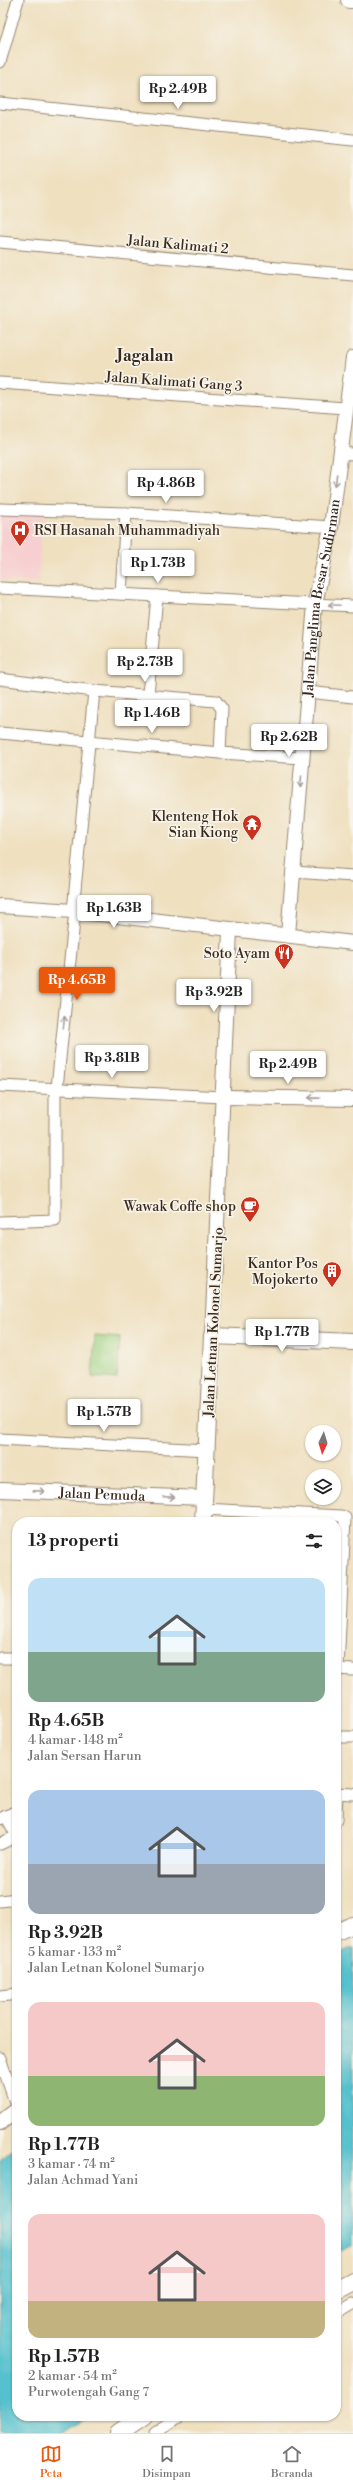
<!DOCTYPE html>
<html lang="id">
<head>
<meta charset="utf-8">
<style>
  body { margin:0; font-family:"Libre Bodoni",serif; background:#f2f2f2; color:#222; height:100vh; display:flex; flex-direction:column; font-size:15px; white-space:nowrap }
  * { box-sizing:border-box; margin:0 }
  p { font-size:13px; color:#767676 }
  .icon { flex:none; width:22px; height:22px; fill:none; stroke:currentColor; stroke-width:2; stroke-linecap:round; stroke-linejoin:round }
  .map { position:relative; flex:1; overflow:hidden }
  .details { position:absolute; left:12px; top:1517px; width:329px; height:904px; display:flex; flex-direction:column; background:#fff; border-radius:16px; box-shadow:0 1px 3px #0004 }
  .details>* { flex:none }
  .needle { width:26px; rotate:184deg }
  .buttons { position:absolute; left:305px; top:1425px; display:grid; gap:8px }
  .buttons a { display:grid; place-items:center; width:36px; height:36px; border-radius:50%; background:#fff; box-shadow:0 1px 3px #0004; font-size:20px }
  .price { position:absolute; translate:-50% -34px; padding:0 9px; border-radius:4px; background:#fff; color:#222; font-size:13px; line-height:26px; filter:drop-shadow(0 1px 2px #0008) }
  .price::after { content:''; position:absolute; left:50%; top:24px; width:12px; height:9px; margin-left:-6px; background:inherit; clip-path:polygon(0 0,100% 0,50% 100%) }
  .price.selected { background:#ea580c; color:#fff }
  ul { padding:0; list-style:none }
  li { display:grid; align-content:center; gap:8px; height:212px; padding:0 16px }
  li span { display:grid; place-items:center; height:124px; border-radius:12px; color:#555 }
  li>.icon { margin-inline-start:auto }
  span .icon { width:72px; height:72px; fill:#fffc; stroke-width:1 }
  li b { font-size:17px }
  h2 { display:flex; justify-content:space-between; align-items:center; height:48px; padding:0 16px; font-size:17px }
  .tabs { display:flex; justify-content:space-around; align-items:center; height:56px; border-top:1px solid #e0e0e0; background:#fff; font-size:11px; color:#767676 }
  .tabs a { display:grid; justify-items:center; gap:2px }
  .tabs .selected { color:#ea580c }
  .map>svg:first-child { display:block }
  .built { fill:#f7cfd0 }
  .green { fill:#9cd283; stroke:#6c7e50 }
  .water { fill:#55c1ce; stroke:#487676 }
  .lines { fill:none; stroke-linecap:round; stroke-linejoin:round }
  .minor-casing { stroke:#95856f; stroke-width:13 }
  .tertiary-casing { stroke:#95856f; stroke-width:16 }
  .secondary-casing { stroke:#95856f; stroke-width:18 }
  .primary-casing { stroke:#95856f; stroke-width:20 }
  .minor { stroke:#fff; stroke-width:11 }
  .tertiary { stroke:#fff; stroke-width:14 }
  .secondary { stroke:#fff; stroke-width:16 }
  .primary { stroke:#fff; stroke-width:18 }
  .oneway { stroke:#a79f9a }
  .labels { text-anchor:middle; stroke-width:3.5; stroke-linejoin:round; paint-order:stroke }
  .street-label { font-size:14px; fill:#3b2a1e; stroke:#f7f3e8 }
  .poi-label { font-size:14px; fill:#3b2a1e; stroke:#f7f3e8; text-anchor:end }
  .quarter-label { font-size:16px; font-weight:bold; fill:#3b2a1e; stroke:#f7f3e8 }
</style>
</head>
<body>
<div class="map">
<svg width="353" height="2433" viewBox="0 0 353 2433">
  <rect width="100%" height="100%" fill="#f7f3e8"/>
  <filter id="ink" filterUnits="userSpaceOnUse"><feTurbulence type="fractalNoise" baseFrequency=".025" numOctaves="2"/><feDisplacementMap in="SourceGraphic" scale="8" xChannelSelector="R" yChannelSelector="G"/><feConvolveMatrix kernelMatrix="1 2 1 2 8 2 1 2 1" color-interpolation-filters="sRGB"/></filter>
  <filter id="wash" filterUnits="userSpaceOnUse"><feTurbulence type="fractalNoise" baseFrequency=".012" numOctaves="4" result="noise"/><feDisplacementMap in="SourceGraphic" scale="16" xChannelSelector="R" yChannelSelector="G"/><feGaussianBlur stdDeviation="0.9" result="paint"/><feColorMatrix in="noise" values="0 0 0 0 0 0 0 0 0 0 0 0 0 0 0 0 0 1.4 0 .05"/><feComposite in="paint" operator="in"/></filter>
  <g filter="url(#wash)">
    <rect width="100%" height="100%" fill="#efe0c0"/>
    <path class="built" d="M 0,510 L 43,513 L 38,583 L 0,580 Z"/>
    <path class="green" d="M 95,1336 L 120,1338 L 117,1379 L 92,1377 Z"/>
    <g class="water">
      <path d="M 353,1947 L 353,2245 L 336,2254 L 336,1955 Z"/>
      <path d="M 17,2146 L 17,2416 L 87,2416 L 61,2433 L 0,2433 L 0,2160 Z"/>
    </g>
  </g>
  <g filter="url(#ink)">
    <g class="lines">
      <defs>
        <g id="minor">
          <path d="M 0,62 L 18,0"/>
          <path d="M 0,103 L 353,140"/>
          <path d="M 0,242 L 353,275"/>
          <path d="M 0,383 L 345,408"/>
          <path d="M 340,453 L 353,454"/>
          <path d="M 0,509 L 126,513 L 331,527"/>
          <path d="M 0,588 L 353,606"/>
          <path d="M 121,594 L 126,513"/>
          <path d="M 0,679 L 94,691 L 216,701 L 222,709 L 220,753"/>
          <path d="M 308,692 L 353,697"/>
          <path d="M 148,695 L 157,596"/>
          <path d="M 0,733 L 220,753 L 302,758"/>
          <path d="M 293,872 L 353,876"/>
          <path d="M 73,911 L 94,691"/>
          <path d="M 0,1086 L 223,1097"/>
          <path d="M 57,1088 L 75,911"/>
          <path d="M 0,1222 L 55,1220 L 55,1088"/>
          <path d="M 0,1439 L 207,1450"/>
          <path d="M 204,1509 L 341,1516 L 345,1518 L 338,1669"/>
          <path d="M 0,1658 L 17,1658"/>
          <path d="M 336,1669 L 353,1670"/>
          <path d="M 336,1737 L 353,1737"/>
          <path d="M 336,1793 L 353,1794"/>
          <path d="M 6,1816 L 17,1836"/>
          <path d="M 0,1819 L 17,1811"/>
          <path d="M 336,1820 L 337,1793"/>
          <path d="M 0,1844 L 17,1836"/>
          <path d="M 0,1901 L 17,1899"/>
          <path d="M 0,1996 L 17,1994"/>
          <path d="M 0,2058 L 17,2108"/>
          <path d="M 336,2314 L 353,2304"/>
          <path d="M 155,2433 L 180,2416"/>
        </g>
        <g id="tertiary">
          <path d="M 0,906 L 73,911 L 353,943"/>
          <path id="s1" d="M 288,935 L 315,604 L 331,527 L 353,358"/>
          <path d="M 223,1097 L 353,1099"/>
          <path d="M 212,1336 L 230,930"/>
          <path id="s2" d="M 0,1490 L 204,1498"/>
        </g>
        <g id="secondary">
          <path d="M 349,0 L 353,0"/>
          <path d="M 203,1522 L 212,1336 L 353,1342"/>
          <path d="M 336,1932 L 353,1925"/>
          <path d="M 0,2122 L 17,2109"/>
        </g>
        <g id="primary">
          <path d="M 336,2291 L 353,2282"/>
          <path d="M 119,2433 L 144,2416"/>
        </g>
      </defs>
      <use href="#minor" class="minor-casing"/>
      <use href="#tertiary" class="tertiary-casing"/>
      <use href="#secondary" class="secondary-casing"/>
      <use href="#primary" class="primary-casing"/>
      <use href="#minor" class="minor"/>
      <use href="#tertiary" class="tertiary"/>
      <use href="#secondary" class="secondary"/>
      <use href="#primary" class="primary"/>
    </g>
    <defs><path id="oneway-shaft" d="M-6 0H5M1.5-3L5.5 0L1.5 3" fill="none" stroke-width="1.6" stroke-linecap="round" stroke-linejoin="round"/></defs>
    <g class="oneway">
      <use href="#oneway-shaft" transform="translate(336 480) rotate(97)"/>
      <use href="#oneway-shaft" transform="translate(334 605) rotate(-177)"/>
      <use href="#oneway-shaft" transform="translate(301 782) rotate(95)"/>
      <use href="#oneway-shaft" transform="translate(64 1022) rotate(-84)"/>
      <use href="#oneway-shaft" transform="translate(314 1098) rotate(-179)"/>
      <use href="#oneway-shaft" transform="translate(39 1491) rotate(2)"/>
      <use href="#oneway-shaft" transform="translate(169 1497) rotate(2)"/>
    </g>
  </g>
  <defs>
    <symbol id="hospital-pin" viewBox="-11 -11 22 30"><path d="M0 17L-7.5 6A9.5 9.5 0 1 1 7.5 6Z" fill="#c8321e" stroke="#f7f3e8"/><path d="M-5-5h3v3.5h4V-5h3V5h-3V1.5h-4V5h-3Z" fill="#fff"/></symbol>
    <symbol id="temple-pin" viewBox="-11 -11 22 30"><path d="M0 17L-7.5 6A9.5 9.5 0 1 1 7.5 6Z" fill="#c8321e" stroke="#f7f3e8"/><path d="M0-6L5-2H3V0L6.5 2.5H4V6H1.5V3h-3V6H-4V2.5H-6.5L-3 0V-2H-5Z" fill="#fff"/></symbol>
    <symbol id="restaurant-pin" viewBox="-11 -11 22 30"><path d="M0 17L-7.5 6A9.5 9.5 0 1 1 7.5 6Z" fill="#c8321e" stroke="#f7f3e8"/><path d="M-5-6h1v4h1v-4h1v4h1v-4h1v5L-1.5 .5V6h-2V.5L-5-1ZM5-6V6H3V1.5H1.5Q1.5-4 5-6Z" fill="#fff"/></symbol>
    <symbol id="cafe-pin" viewBox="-11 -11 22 30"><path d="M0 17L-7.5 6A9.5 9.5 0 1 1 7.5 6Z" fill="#c8321e" stroke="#f7f3e8"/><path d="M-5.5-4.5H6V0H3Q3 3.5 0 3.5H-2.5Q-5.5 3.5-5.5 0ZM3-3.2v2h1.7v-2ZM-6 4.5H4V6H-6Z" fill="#fff"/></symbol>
    <symbol id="building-pin" viewBox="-11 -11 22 30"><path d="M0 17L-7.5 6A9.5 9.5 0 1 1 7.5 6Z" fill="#c8321e" stroke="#f7f3e8"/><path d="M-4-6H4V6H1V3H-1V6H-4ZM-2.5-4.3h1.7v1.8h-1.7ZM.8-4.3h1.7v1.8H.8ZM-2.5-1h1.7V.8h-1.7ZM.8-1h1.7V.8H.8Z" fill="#fff"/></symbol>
  </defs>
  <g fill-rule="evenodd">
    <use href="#hospital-pin" x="9" y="519" width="22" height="30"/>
    <use href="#temple-pin" x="241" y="813" width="22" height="30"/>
    <use href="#restaurant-pin" x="273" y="942" width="22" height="30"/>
    <use href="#cafe-pin" x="239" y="1195" width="22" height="30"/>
    <use href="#building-pin" x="321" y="1260" width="22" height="30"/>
  </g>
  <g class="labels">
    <g class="street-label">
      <text transform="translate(178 244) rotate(5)" y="5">Jalan Kalimati 2</text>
      <text transform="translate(174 381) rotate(4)" y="5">Jalan Kalimati Gang 3</text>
      <text dy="5" stroke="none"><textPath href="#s1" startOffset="339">Jalan Panglima Besar Sudirman</textPath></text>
      <text transform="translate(213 1322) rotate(-87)" y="5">Jalan Letnan Kolonel Sumarjo</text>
      <text dy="5" stroke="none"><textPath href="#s2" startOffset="102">Jalan Pemuda</textPath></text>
    </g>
    <g class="poi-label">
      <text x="34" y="535" text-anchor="start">RSI Hasanah Muhammadiyah</text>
      <text x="238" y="821">Klenteng Hok<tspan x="238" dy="16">Sian Kiong</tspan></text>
      <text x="270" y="958">Soto Ayam</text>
      <text x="236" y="1211">Wawak Coffe shop</text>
      <text x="318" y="1268">Kantor Pos<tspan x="318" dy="16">Mojokerto</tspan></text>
    </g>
    <g class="quarter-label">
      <text x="145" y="361">Jagalan</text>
    </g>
  </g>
</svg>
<div class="buttons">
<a><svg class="needle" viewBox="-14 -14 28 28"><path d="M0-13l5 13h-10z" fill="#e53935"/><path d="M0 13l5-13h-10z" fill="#767676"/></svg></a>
<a><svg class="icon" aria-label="layers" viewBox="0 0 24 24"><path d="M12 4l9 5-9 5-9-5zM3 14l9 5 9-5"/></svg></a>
</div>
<b class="price" style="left:178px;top:110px">Rp 2.49B</b>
<b class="price" style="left:166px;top:504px">Rp 4.86B</b>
<b class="price" style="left:158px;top:584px">Rp 1.73B</b>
<b class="price" style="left:145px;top:683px">Rp 2.73B</b>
<b class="price" style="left:152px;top:734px">Rp 1.46B</b>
<b class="price" style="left:289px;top:758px">Rp 2.62B</b>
<b class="price" style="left:114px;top:929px">Rp 1.63B</b>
<b class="price selected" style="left:77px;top:1001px">Rp 4.65B</b>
<b class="price" style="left:214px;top:1013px">Rp 3.92B</b>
<b class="price" style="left:112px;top:1079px">Rp 3.81B</b>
<b class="price" style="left:288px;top:1085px">Rp 2.49B</b>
<b class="price" style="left:282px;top:1353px">Rp 1.77B</b>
<b class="price" style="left:104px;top:1433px">Rp 1.57B</b>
<section class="details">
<h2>13 properti<svg class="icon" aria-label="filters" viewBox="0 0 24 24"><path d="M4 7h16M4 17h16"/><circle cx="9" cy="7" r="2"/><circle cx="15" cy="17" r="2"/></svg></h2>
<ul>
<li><span style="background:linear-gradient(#bfe0f5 60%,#7fa58c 0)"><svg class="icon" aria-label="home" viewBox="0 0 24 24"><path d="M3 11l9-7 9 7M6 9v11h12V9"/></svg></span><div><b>Rp 4.65B</b><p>4 kamar · 148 m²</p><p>Jalan Sersan Harun</p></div></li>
<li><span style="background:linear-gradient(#a9c7e8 60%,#9aa5b1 0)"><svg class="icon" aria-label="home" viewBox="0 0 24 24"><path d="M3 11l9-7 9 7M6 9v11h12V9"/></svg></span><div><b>Rp 3.92B</b><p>5 kamar · 133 m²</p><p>Jalan Letnan Kolonel Sumarjo</p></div></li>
<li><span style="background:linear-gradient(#f6c9c9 60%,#8fb573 0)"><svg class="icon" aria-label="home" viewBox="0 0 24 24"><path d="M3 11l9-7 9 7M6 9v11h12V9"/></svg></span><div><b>Rp 1.77B</b><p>3 kamar · 74 m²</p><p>Jalan Achmad Yani</p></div></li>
<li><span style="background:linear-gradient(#f6c9c9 70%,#c2b280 0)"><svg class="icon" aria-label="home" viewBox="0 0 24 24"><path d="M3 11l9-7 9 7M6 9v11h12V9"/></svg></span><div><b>Rp 1.57B</b><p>2 kamar · 54 m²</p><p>Purwotengah Gang 7</p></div></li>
</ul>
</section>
</div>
<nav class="tabs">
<a class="selected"><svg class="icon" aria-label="map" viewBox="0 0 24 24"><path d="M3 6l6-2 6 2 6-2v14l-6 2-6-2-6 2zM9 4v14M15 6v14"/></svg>Peta</a>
<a><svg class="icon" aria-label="saved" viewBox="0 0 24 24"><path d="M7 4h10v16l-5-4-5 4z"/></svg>Disimpan</a>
<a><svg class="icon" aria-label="home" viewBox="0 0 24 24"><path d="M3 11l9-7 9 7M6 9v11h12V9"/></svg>Beranda</a>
</nav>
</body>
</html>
